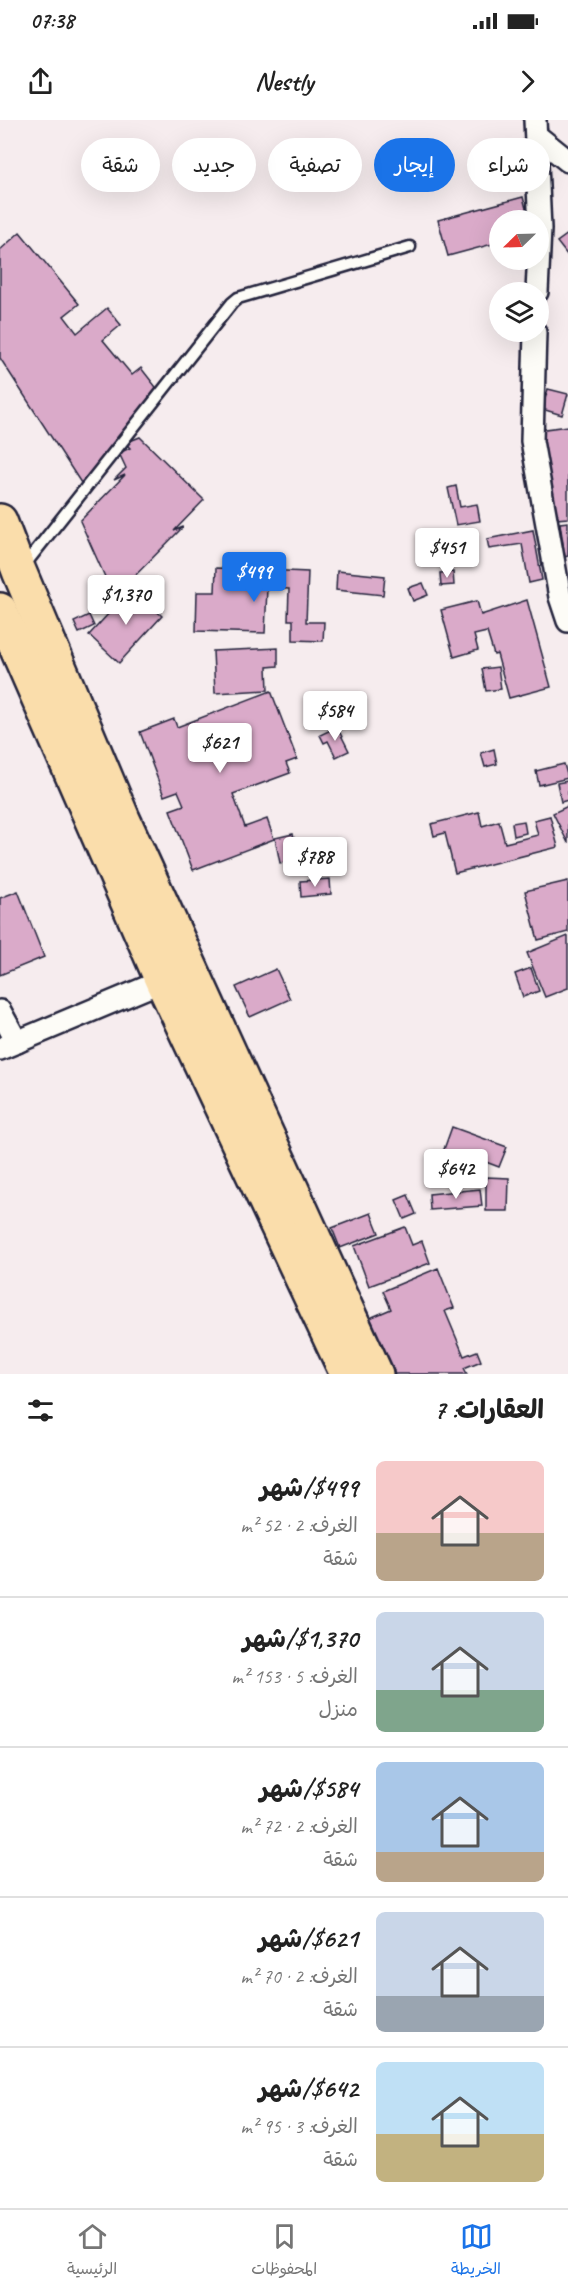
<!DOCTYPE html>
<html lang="ar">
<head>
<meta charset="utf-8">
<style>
  body { margin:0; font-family:Caveat,"Playpen Sans Arabic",sans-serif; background:#f2f2f2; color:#222; direction:rtl; height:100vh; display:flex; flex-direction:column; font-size:22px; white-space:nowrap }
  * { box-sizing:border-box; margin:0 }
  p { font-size:20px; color:#767676 }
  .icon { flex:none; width:33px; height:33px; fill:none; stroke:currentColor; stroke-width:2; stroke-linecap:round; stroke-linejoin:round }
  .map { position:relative; height:1254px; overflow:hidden; direction:ltr }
  .side { display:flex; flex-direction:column; background:#fff; flex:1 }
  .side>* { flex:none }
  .banner { position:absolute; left:18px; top:18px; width:532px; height:54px; direction:rtl; display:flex; gap:12px }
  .needle { width:39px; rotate:247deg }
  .fabs { position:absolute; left:489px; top:90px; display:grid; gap:12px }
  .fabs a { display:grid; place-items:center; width:60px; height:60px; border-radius:50%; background:#fff; box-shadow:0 6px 24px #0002; font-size:30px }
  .price { position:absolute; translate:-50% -51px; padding:0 14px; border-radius:6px; background:#fff; color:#222; font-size:20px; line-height:39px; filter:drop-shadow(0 2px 3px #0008) }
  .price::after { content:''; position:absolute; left:50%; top:36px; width:18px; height:14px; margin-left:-9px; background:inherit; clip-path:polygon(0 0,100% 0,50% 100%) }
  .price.current { background:#1a73e8; color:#fff }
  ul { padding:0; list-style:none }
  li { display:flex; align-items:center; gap:18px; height:150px; padding:0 24px }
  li+li { border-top:2px solid #e0e0e0 }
  li span { display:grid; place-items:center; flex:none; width:168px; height:120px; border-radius:9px; color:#555 }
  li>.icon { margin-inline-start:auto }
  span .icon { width:72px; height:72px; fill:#fffc; stroke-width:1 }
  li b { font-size:26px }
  h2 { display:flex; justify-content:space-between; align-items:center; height:72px; padding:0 24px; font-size:26px }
  .tag { padding:0 21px; border-radius:27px; background:#fff; box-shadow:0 6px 24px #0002; font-size:21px; line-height:54px }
  .tag.current { background:#1a73e8; color:#fff }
  .status { display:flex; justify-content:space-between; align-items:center; height:42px; padding:0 30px; background:#fff; direction:ltr }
  .status svg { height:16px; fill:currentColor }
  header { display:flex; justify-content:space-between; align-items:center; height:78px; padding:0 24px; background:#fff; font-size:27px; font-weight:700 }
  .tabs { display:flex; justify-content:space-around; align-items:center; height:84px; border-top:2px solid #e0e0e0; background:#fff; font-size:16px; color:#767676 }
  .tabs a { display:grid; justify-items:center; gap:3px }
  .tabs .current { color:#1a73e8 }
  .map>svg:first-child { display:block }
  .building { fill:#daaac9; stroke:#22223b; stroke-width:1.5 }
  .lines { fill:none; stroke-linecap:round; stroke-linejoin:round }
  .service-casing { stroke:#22223b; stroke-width:15 }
  .minor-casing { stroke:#22223b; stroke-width:26 }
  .primary-casing { stroke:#22223b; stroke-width:38 }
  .service { stroke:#fdfcf7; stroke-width:10 }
  .minor { stroke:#fdfcf7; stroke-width:21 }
  .primary { stroke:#faddab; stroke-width:33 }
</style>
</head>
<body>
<div class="status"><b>07:38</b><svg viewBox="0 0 49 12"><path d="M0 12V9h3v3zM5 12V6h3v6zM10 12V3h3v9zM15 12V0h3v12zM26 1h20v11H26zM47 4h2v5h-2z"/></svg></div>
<header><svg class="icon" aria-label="forward" viewBox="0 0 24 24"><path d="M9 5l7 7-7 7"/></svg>Nestly<svg class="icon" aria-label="share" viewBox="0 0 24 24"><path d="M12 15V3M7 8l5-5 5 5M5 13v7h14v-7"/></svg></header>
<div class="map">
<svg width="568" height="1254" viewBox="0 0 568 1254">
  <rect width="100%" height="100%" fill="#f6ecee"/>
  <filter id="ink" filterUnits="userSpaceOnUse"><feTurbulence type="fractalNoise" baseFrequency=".0167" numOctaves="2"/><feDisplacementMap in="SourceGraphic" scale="12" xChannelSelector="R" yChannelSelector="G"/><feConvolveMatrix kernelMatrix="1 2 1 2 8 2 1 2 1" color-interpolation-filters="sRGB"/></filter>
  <g filter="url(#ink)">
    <g class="building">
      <path d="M 523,77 L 529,100 L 500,100 L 500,122 L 448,136 L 438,100 Z"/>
      <path d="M 20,112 L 79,184 L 64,196 L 77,213 L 107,188 L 121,205 L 103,220 L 132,255 L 141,248 L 159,271 L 81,363 L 0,238 L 0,130 Z"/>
      <path d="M 568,114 L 568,136 L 557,122 Z"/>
      <path d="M 548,269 L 568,274 L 562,295 L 542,289 Z"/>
      <path d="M 568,306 L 568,398 L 556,399 L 552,366 L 545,367 L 538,310 Z"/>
      <path d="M 140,317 L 204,380 L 174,411 L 183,407 L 114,477 L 80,401 L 125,355 L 114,360 L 126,348 L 119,333 L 130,328 L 125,323 Z"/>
      <path d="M 456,366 L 460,387 L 477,384 L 480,401 L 456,405 L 448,368 Z"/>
      <path d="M 568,402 L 568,436 L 565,437 L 560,403 Z"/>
      <path d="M 533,410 L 542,460 L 529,463 L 522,424 L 489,429 L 487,419 Z"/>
      <path d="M 216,448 L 308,452 L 306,502 L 324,502 L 323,521 L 293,520 L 293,500 L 288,500 L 289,469 L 267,468 L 265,513 L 196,511 L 197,472 L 215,472 Z"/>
      <path d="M 337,451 L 385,456 L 383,475 L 336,470 Z"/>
      <path d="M 453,452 L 454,465 L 441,466 L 440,453 Z"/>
      <path d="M 423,463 L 428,475 L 413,481 L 408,468 Z"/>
      <path d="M 132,468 L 162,496 L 119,543 L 89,515 Z"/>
      <path d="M 527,480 L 551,567 L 509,578 L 497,534 L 494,535 L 487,512 L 474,515 L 478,530 L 454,537 L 441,490 L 477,481 L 481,495 Z"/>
      <path d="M 89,495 L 94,506 L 79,513 L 74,502 Z"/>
      <path d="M 278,528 L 278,546 L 267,547 L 268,570 L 215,573 L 213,531 Z"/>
      <path d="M 498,547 L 501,569 L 486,571 L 482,549 Z"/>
      <path d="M 271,571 L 297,639 L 286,643 L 290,653 L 233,674 L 245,707 L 267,699 L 274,719 L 193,750 L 170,690 L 184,685 L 178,671 L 164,676 L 140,612 L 174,599 L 177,607 Z"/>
      <path d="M 337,607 L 349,631 L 336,637 L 328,621 L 324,623 L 320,615 Z"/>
      <path d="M 494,629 L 497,644 L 485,647 L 481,633 Z"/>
      <path d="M 564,644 L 568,658 L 539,665 L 536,651 Z"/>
      <path d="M 568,661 L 568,680 L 561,682 L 557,663 Z"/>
      <path d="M 568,686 L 568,723 L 553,693 Z"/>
      <path d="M 479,692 L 482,706 L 499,701 L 505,723 L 538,715 L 534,700 L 550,696 L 558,727 L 455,753 L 445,713 L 434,716 L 431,704 Z"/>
      <path d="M 524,701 L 526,713 L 514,716 L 512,703 Z"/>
      <path d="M 293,714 L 298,740 L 280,743 L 275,718 Z"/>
      <path d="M 330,759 L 331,774 L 301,777 L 300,761 Z"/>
      <path d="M 568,761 L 568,812 L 538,820 L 525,771 Z"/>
      <path d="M 18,771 L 44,837 L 0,855 L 0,778 Z"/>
      <path d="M 568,816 L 568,868 L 545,877 L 527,833 Z"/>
      <path d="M 531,848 L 539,871 L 523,877 L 515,854 Z"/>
      <path d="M 276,849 L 290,879 L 250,897 L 236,867 Z"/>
      <path d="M 452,1007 L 507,1027 L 499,1047 L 470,1036 L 459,1066 L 434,1057 Z"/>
      <path d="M 486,1057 L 509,1058 L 508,1091 L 486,1091 Z"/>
      <path d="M 480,1069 L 482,1086 L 430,1090 L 429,1074 Z"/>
      <path d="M 408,1075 L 416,1094 L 404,1099 L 396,1080 Z"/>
      <path d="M 371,1093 L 379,1113 L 340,1128 L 332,1108 Z"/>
      <path d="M 405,1107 L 412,1125 L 422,1121 L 430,1143 L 369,1166 L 354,1126 Z"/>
      <path d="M 438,1148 L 454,1188 L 445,1191 L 464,1236 L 477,1231 L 481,1241 L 464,1248 L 467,1254 L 393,1254 L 370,1198 L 391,1189 L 383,1171 Z"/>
    </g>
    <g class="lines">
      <defs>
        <path id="service" d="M 23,447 L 232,183 L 238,178 L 410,127"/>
        <g id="minor">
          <path d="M 535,0 L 540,109 L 537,172"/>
          <path d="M 537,16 L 568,41"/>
          <path d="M 535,212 L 532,321 L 560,477 L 568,501"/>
          <path d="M 0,891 L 17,922"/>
          <path d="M 0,929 L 162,861"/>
        </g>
        <g id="primary">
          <path d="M 0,401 L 19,451 L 123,699 L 376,1254"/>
          <path d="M 0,490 L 162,861 L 347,1254"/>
        </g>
      </defs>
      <use href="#service" class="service-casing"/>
      <use href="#minor" class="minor-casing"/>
      <use href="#primary" class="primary-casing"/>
      <use href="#service" class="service"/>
      <use href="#minor" class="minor"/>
      <use href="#primary" class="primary"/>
    </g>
  </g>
</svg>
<div class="fabs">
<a><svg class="needle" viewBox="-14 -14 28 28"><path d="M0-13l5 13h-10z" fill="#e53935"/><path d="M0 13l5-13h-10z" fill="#767676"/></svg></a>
<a><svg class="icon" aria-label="layers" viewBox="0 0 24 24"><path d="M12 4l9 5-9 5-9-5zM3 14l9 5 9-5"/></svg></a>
</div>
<b class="price" style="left:447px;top:459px">$451</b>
<b class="price current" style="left:254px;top:483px">$499</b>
<b class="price" style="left:126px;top:506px">$1,370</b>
<b class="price" style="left:335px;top:622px">$584</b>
<b class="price" style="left:220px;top:654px">$621</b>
<b class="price" style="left:315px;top:768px">$788</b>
<b class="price" style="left:456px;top:1080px">$642</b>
<div class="banner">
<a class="tag">شراء</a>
<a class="tag current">إيجار</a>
<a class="tag">تصفية</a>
<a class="tag">جديد</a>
<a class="tag">شقة</a>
</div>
</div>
<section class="side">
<h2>العقارات: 7<svg class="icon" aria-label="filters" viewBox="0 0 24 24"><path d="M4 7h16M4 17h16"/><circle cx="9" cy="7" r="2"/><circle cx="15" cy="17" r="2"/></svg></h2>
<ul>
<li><span style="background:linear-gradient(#f6c9c9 60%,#b9a48a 0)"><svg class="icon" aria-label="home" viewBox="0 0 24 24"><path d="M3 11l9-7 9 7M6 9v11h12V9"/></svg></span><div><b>$499/شهر</b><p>الغرف: 2 · 52 m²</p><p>شقة</p></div></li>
<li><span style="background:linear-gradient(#c9d6e8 65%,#7fa58c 0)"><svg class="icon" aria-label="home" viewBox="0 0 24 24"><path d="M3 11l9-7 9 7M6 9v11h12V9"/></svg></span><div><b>$1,370/شهر</b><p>الغرف: 5 · 153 m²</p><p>منزل</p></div></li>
<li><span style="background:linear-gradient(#a9c7e8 75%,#b9a48a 0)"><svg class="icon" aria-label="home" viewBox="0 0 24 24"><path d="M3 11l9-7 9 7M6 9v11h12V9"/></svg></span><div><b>$584/شهر</b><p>الغرف: 2 · 72 m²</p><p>شقة</p></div></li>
<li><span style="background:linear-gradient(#c9d6e8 70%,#9aa5b1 0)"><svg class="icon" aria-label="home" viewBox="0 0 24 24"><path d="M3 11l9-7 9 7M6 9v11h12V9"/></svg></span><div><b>$621/شهر</b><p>الغرف: 2 · 70 m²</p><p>شقة</p></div></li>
<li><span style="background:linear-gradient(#bfe0f5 60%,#c2b280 0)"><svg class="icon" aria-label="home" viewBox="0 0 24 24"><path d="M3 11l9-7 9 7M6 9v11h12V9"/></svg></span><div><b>$642/شهر</b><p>الغرف: 3 · 95 m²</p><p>شقة</p></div></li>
</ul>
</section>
<nav class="tabs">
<a class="current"><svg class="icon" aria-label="map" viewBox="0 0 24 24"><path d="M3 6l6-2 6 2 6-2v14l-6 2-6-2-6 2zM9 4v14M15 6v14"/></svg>الخريطة</a>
<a><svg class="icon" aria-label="saved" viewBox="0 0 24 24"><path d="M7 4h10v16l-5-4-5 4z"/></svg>المحفوظات</a>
<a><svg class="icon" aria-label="home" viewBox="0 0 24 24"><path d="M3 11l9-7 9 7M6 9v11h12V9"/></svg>الرئيسية</a>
</nav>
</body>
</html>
